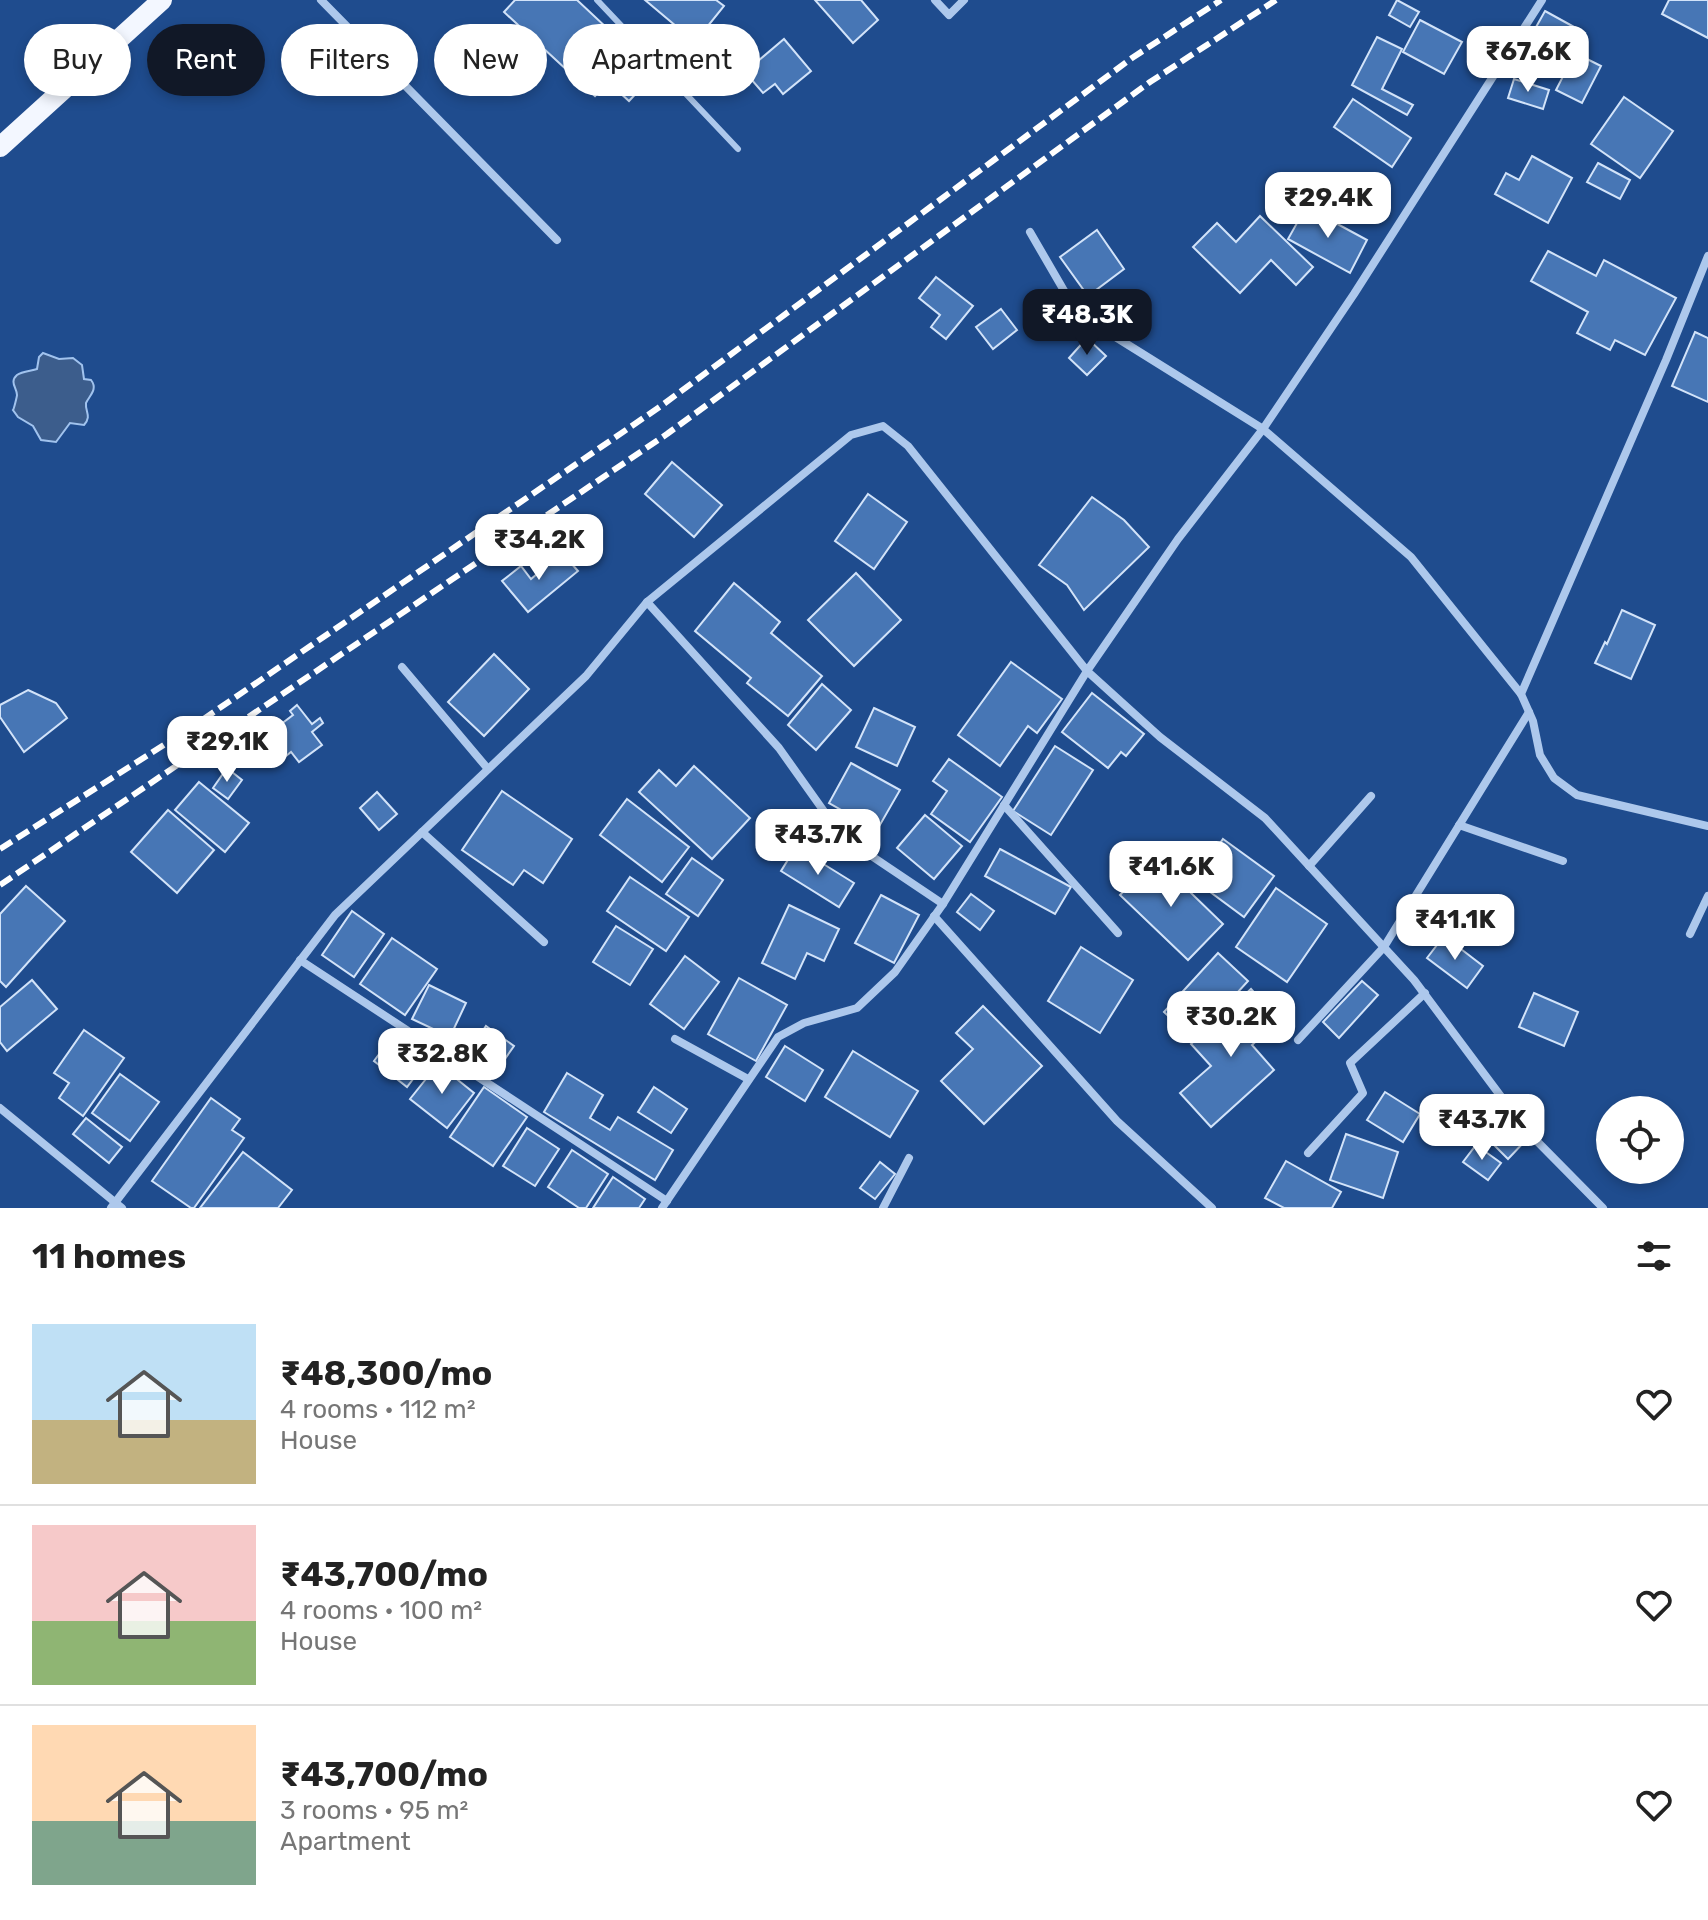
<!DOCTYPE html>
<html lang="en">
<head>
<meta charset="utf-8">
<style>
  body { margin:0; font-family:Rubik,sans-serif; background:#f6f6f6; color:#222; height:100vh; display:flex; flex-direction:column; font-size:30px; white-space:nowrap }
  * { box-sizing:border-box; margin:0 }
  p { font-size:26px; color:#767676 }
  .icon { flex:none; width:44px; height:44px; fill:none; stroke:currentColor; stroke-width:2; stroke-linecap:round; stroke-linejoin:round }
  .map { position:relative; height:1208px; overflow:hidden }
  .details { display:flex; flex-direction:column; background:#fff; flex:1 }
  .details>* { flex:none }
  .banner { position:absolute; left:24px; top:24px; width:800px; height:72px; display:flex; gap:16px }
  .controls { position:absolute; left:1596px; top:1096px; display:grid; gap:16px }
  .controls a { display:grid; place-items:center; width:88px; height:88px; border-radius:50%; background:#fff; box-shadow:0 4px 12px #0003; font-size:40px }
  .price { position:absolute; translate:-50% -68px; padding:0 18px; border-radius:16px; background:#fff; color:#222; font-size:26px; line-height:52px; filter:drop-shadow(0 2px 4px #0008) }
  .price::after { content:''; position:absolute; left:50%; top:48px; width:24px; height:18px; margin-left:-12px; background:inherit; clip-path:polygon(0 0,100% 0,50% 100%) }
  .price.active { background:#111827; color:#fff }
  ul { padding:0; list-style:none }
  li { display:flex; align-items:center; gap:24px; height:200px; padding:0 32px }
  li+li { border-top:2px solid #e0e0e0 }
  li span { display:grid; place-items:center; flex:none; width:224px; height:160px; border-radius:0px; color:#555 }
  li>.icon { margin-inline-start:auto }
  span .icon { width:96px; height:96px; fill:#fffc; stroke-width:1 }
  li b { font-size:34px }
  h2 { display:flex; justify-content:space-between; align-items:center; height:96px; padding:0 32px; font-size:34px }
  .pill { padding:0 28px; border-radius:36px; background:#fff; box-shadow:0 4px 12px #0003; font-size:28px; line-height:72px }
  .pill.active { background:#111827; color:#fff }
  .map>svg:first-child { display:block }
  .water { fill:#3c5d8c; stroke:#a1c3ee; stroke-width:2 }
  .building { fill:#4776b5; stroke:#d2e3f9; stroke-width:2 }
  .lines { fill:none; stroke-linecap:round; stroke-linejoin:round }
  .service { stroke:#adc8ec; stroke-width:6 }
  .minor { stroke:#adc8ec; stroke-width:8 }
  .primary { stroke:#f3f7ff; stroke-width:20 }
  .rail { stroke:#fff; stroke-width:6; stroke-dasharray:14 6; stroke-linecap:butt }
</style>
</head>
<body>
<div class="map">
<svg width="1708" height="1208" viewBox="0 0 1708 1208">
  <rect width="100%" height="100%" fill="#1f4c8e"/>
  <path class="water" d="M 43,353 L 59,359 L 73,358 L 82,365 L 84,379 L 91,380 C 98,389 90,395 86,403 C 85,412 92,416 84,425 L 70,423 L 56,442 L 41,440 L 33,426 L 18,417 L 13,410 C 14,409 17,396 17,395 C 17,388 9,382 17,375 C 22,371 32,371 37,369 L 39,357 Z"/>
  <g class="building">
    <path d="M 515,0 L 577,0 L 655,73 L 629,101 L 608,82 L 595,96 L 504,12 Z"/>
    <path d="M 645,0 L 716,0 L 724,6 L 695,42 Z"/>
    <path d="M 815,0 L 861,0 L 878,20 L 853,43 Z"/>
    <path d="M 1397,0 L 1419,12 L 1410,27 L 1389,15 Z"/>
    <path d="M 1669,0 L 1708,0 L 1708,38 L 1662,14 Z"/>
    <path d="M 1545,11 L 1585,33 L 1561,76 L 1521,54 Z"/>
    <path d="M 1420,20 L 1462,42 L 1444,74 L 1403,52 Z"/>
    <path d="M 1377,37 L 1402,49 L 1382,89 L 1413,105 L 1407,115 L 1352,85 Z"/>
    <path d="M 784,39 L 811,71 L 783,94 L 775,84 L 763,93 L 745,72 Z"/>
    <path d="M 1575,53 L 1601,66 L 1582,103 L 1556,90 Z"/>
    <path d="M 1514,79 L 1549,90 L 1543,109 L 1508,98 Z"/>
    <path d="M 1624,97 L 1673,131 L 1640,178 L 1591,144 Z"/>
    <path d="M 1353,99 L 1411,138 L 1392,167 L 1334,127 Z"/>
    <path d="M 1532,156 L 1572,178 L 1548,223 L 1495,194 L 1506,173 L 1519,180 Z"/>
    <path d="M 1598,163 L 1630,180 L 1620,199 L 1587,182 Z"/>
    <path d="M 1306,207 L 1367,240 L 1350,273 L 1288,239 Z"/>
    <path d="M 1260,216 L 1313,267 L 1296,285 L 1271,260 L 1240,293 L 1193,247 L 1217,223 L 1236,242 Z"/>
    <path d="M 1097,230 L 1124,269 L 1088,296 L 1060,257 Z"/>
    <path d="M 1548,251 L 1596,276 L 1604,260 L 1676,298 L 1645,355 L 1615,340 L 1610,350 L 1577,333 L 1588,312 L 1531,281 Z"/>
    <path d="M 936,277 L 973,306 L 946,339 L 931,327 L 940,315 L 919,298 Z"/>
    <path d="M 1001,309 L 1017,330 L 993,349 L 976,327 Z"/>
    <path d="M 1695,332 L 1708,338 L 1708,402 L 1672,386 Z"/>
    <path d="M 1087,338 L 1106,356 L 1087,375 L 1069,358 Z"/>
    <path d="M 672,462 L 722,505 L 694,537 L 645,494 Z"/>
    <path d="M 868,494 L 907,522 L 874,569 L 835,541 Z"/>
    <path d="M 1092,497 L 1124,520 L 1149,547 L 1084,610 L 1067,585 L 1039,565 Z"/>
    <path d="M 562,553 L 578,571 L 528,612 L 502,581 L 521,566 L 531,579 Z"/>
    <path d="M 856,573 L 901,620 L 854,666 L 808,620 Z"/>
    <path d="M 734,583 L 780,622 L 771,633 L 822,676 L 788,716 L 747,683 L 751,678 L 695,631 Z"/>
    <path d="M 1622,610 L 1655,625 L 1631,679 L 1595,663 L 1605,642 L 1607,644 Z"/>
    <path d="M 494,654 L 529,689 L 484,736 L 448,702 Z"/>
    <path d="M 1011,662 L 1062,699 L 1037,733 L 1028,726 L 1000,766 L 958,735 Z"/>
    <path d="M 822,684 L 851,710 L 816,750 L 788,725 Z"/>
    <path d="M 28,690 L 56,703 L 67,718 L 24,752 L 0,717 L 0,705 Z"/>
    <path d="M 1092,693 L 1144,734 L 1126,756 L 1121,752 L 1108,768 L 1062,732 Z"/>
    <path d="M 297,705 L 312,724 L 320,718 L 323,723 L 312,732 L 322,745 L 299,762 L 291,752 L 281,760 L 264,737 L 293,715 L 290,711 Z"/>
    <path d="M 874,708 L 915,727 L 897,766 L 856,747 Z"/>
    <path d="M 1055,746 L 1093,770 L 1051,835 L 1013,811 Z"/>
    <path d="M 949,759 L 1002,797 L 970,842 L 931,814 L 947,791 L 933,781 Z"/>
    <path d="M 851,763 L 900,790 L 877,830 L 829,803 Z"/>
    <path d="M 694,766 L 750,818 L 712,859 L 639,792 L 659,770 L 676,786 Z"/>
    <path d="M 227,768 L 242,780 L 228,799 L 213,788 Z"/>
    <path d="M 199,782 L 249,823 L 225,852 L 175,810 Z"/>
    <path d="M 502,791 L 572,839 L 543,883 L 524,870 L 513,885 L 462,850 Z"/>
    <path d="M 377,792 L 397,814 L 379,830 L 360,808 Z"/>
    <path d="M 627,799 L 689,847 L 662,882 L 600,835 Z"/>
    <path d="M 168,810 L 214,850 L 177,893 L 131,852 Z"/>
    <path d="M 925,815 L 962,846 L 934,879 L 897,848 Z"/>
    <path d="M 1223,839 L 1274,876 L 1244,917 L 1194,880 Z"/>
    <path d="M 796,847 L 854,883 L 839,907 L 781,871 Z"/>
    <path d="M 1000,849 L 1071,887 L 1055,914 L 985,876 Z"/>
    <path d="M 692,858 L 723,880 L 698,916 L 666,894 Z"/>
    <path d="M 1155,858 L 1223,924 L 1188,960 L 1120,895 Z"/>
    <path d="M 630,877 L 689,917 L 666,951 L 607,911 Z"/>
    <path d="M 26,886 L 65,921 L 6,987 L 0,981 L 0,914 Z"/>
    <path d="M 1276,888 L 1327,924 L 1287,982 L 1236,947 Z"/>
    <path d="M 971,894 L 994,911 L 980,930 L 957,912 Z"/>
    <path d="M 881,895 L 919,915 L 894,963 L 855,943 Z"/>
    <path d="M 789,905 L 839,929 L 824,961 L 807,953 L 795,979 L 762,963 Z"/>
    <path d="M 352,911 L 384,934 L 354,977 L 322,955 Z"/>
    <path d="M 616,926 L 653,949 L 630,985 L 593,962 Z"/>
    <path d="M 1444,936 L 1483,966 L 1467,988 L 1427,958 Z"/>
    <path d="M 392,938 L 437,969 L 405,1015 L 360,984 Z"/>
    <path d="M 1081,947 L 1133,980 L 1100,1033 L 1048,1001 Z"/>
    <path d="M 1218,953 L 1248,981 L 1194,1040 L 1164,1012 Z"/>
    <path d="M 685,956 L 719,982 L 684,1029 L 650,1004 Z"/>
    <path d="M 739,978 L 787,1005 L 756,1061 L 708,1034 Z"/>
    <path d="M 32,980 L 57,1009 L 7,1051 L 0,1042 L 0,1007 Z"/>
    <path d="M 1362,981 L 1378,995 L 1339,1038 L 1323,1022 Z"/>
    <path d="M 429,985 L 466,1003 L 450,1037 L 412,1019 Z"/>
    <path d="M 1251,989 L 1279,1020 L 1252,1045 L 1274,1070 L 1211,1127 L 1180,1093 L 1211,1066 L 1191,1044 Z"/>
    <path d="M 1534,993 L 1578,1012 L 1564,1046 L 1519,1027 Z"/>
    <path d="M 983,1006 L 1042,1066 L 984,1124 L 941,1081 L 973,1049 L 956,1033 Z"/>
    <path d="M 486,1026 L 514,1046 L 500,1066 L 472,1047 Z"/>
    <path d="M 84,1030 L 124,1058 L 83,1116 L 59,1098 L 69,1083 L 54,1073 Z"/>
    <path d="M 397,1030 L 431,1055 L 407,1087 L 374,1061 Z"/>
    <path d="M 785,1046 L 823,1070 L 805,1101 L 766,1077 Z"/>
    <path d="M 853,1051 L 918,1091 L 890,1137 L 825,1097 Z"/>
    <path d="M 438,1064 L 474,1093 L 447,1128 L 410,1099 Z"/>
    <path d="M 567,1073 L 603,1095 L 590,1118 L 610,1130 L 618,1117 L 673,1150 L 655,1180 L 544,1112 Z"/>
    <path d="M 120,1074 L 159,1102 L 130,1141 L 92,1113 Z"/>
    <path d="M 484,1087 L 527,1117 L 493,1166 L 450,1137 Z"/>
    <path d="M 654,1087 L 687,1109 L 671,1133 L 638,1112 Z"/>
    <path d="M 1385,1092 L 1420,1114 L 1403,1142 L 1367,1120 Z"/>
    <path d="M 211,1098 L 240,1119 L 232,1130 L 244,1138 L 194,1208 L 191,1208 L 152,1181 Z"/>
    <path d="M 1495,1109 L 1527,1139 L 1508,1159 L 1477,1128 Z"/>
    <path d="M 86,1118 L 122,1147 L 109,1163 L 73,1134 Z"/>
    <path d="M 527,1128 L 559,1149 L 535,1186 L 503,1166 Z"/>
    <path d="M 1346,1134 L 1398,1152 L 1383,1198 L 1330,1180 Z"/>
    <path d="M 1476,1145 L 1501,1163 L 1488,1180 L 1463,1162 Z"/>
    <path d="M 572,1150 L 608,1174 L 586,1208 L 579,1208 L 548,1187 Z"/>
    <path d="M 243,1152 L 292,1190 L 278,1208 L 200,1208 Z"/>
    <path d="M 1286,1161 L 1341,1192 L 1332,1208 L 1284,1208 L 1265,1198 Z"/>
    <path d="M 880,1162 L 895,1174 L 875,1199 L 860,1188 Z"/>
    <path d="M 613,1177 L 645,1199 L 639,1208 L 593,1208 Z"/>
  </g>
  <g class="lines">
    <path class="service" d="M 597,0 L 738,149"/>
    <g class="minor">
      <path d="M 321,0 L 557,240"/>
      <path d="M 935,0 L 949,15 L 964,0"/>
      <path d="M 1030,232 L 1077,313 L 1263,429 L 1411,557 L 1521,694 L 1533,721 L 1540,755 L 1554,778 L 1577,795 L 1708,826"/>
      <path d="M 647,602 L 779,748 L 828,817 L 870,855 L 943,904"/>
      <path d="M 402,667 L 488,769"/>
      <path d="M 1521,694 L 1666,360 L 1708,256"/>
      <path d="M 1004,805 L 1118,933"/>
      <path d="M 1459,825 L 1563,861"/>
      <path d="M 422,832 L 544,942"/>
      <path d="M 1309,866 L 1371,796"/>
      <path d="M 934,916 L 1117,1121 L 1212,1208"/>
      <path d="M 1690,934 L 1708,896"/>
      <path d="M 300,960 L 667,1201"/>
      <path d="M 675,1039 L 748,1079"/>
      <path d="M 1298,1040 L 1384,947 L 1529,712"/>
      <path d="M 0,1108 L 122,1208"/>
      <path d="M 1308,1153 L 1363,1093 L 1350,1063 L 1425,993"/>
      <path d="M 111,1208 L 335,915 L 586,676 L 647,602 L 851,435 L 883,426 L 908,446 L 1087,671 L 1178,539 L 1263,429 L 1354,294 L 1542,0"/>
      <path d="M 662,1208 L 778,1037 L 804,1023 L 857,1008 L 895,972 L 943,904 L 1087,671 L 1160,737 L 1265,818 L 1414,980 L 1526,1130 L 1603,1208"/>
      <path d="M 883,1208 L 909,1158"/>
    </g>
    <path class="primary" d="M 0,147 L 162,0"/>
    <g class="rail">
      <path d="M 0,849 L 189,729 L 661,406 L 1132,58 L 1221,0"/>
      <path d="M 0,885 L 667,434 L 1150,82 L 1276,0"/>
    </g>
  </g>
</svg>
<div class="controls">
<a><svg class="icon" aria-label="locate" viewBox="0 0 24 24"><circle cx="12" cy="12" r="6"/><path d="M12 2v4M12 18v4M2 12h4M18 12h4"/></svg></a>
</div>
<b class="price" style="left:1528px;top:94px">₹67.6K</b>
<b class="price" style="left:1328px;top:240px">₹29.4K</b>
<b class="price active" style="left:1087px;top:357px">₹48.3K</b>
<b class="price" style="left:539px;top:582px">₹34.2K</b>
<b class="price" style="left:227px;top:784px">₹29.1K</b>
<b class="price" style="left:818px;top:877px">₹43.7K</b>
<b class="price" style="left:1171px;top:909px">₹41.6K</b>
<b class="price" style="left:1455px;top:962px">₹41.1K</b>
<b class="price" style="left:1231px;top:1059px">₹30.2K</b>
<b class="price" style="left:442px;top:1096px">₹32.8K</b>
<b class="price" style="left:1482px;top:1162px">₹43.7K</b>
<div class="banner">
<a class="pill">Buy</a>
<a class="pill active">Rent</a>
<a class="pill">Filters</a>
<a class="pill">New</a>
<a class="pill">Apartment</a>
</div>
</div>
<section class="details">
<h2>11 homes<svg class="icon" aria-label="filters" viewBox="0 0 24 24"><path d="M4 7h16M4 17h16"/><circle cx="9" cy="7" r="2"/><circle cx="15" cy="17" r="2"/></svg></h2>
<ul>
<li><span style="background:linear-gradient(#bfe0f5 60%,#c2b280 0)"><svg class="icon" aria-label="home" viewBox="0 0 24 24"><path d="M3 11l9-7 9 7M6 9v11h12V9"/></svg></span><div><b>₹48,300/mo</b><p>4 rooms · 112 m²</p><p>House</p></div><svg class="icon" aria-label="heart" viewBox="0 0 24 24"><path d="M12 20l-8-8c-3-5 5-10 8-4 3-6 11-1 8 4z"/></svg></li>
<li><span style="background:linear-gradient(#f6c9c9 60%,#8fb573 0)"><svg class="icon" aria-label="home" viewBox="0 0 24 24"><path d="M3 11l9-7 9 7M6 9v11h12V9"/></svg></span><div><b>₹43,700/mo</b><p>4 rooms · 100 m²</p><p>House</p></div><svg class="icon" aria-label="heart" viewBox="0 0 24 24"><path d="M12 20l-8-8c-3-5 5-10 8-4 3-6 11-1 8 4z"/></svg></li>
<li><span style="background:linear-gradient(#ffd9b3 60%,#7fa58c 0)"><svg class="icon" aria-label="home" viewBox="0 0 24 24"><path d="M3 11l9-7 9 7M6 9v11h12V9"/></svg></span><div><b>₹43,700/mo</b><p>3 rooms · 95 m²</p><p>Apartment</p></div><svg class="icon" aria-label="heart" viewBox="0 0 24 24"><path d="M12 20l-8-8c-3-5 5-10 8-4 3-6 11-1 8 4z"/></svg></li>
</ul>
</section>
</body>
</html>
